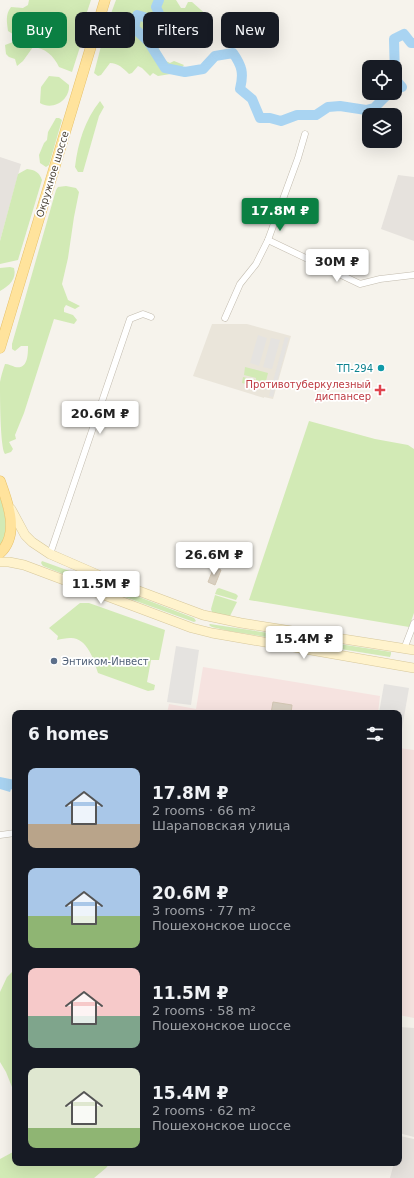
<!DOCTYPE html>
<html lang="en">
<head>
<meta charset="utf-8">
<style>
  body { margin:0; font-family:"DejaVu Sans",sans-serif; background:#242831; color:#f1f3f6; height:100vh; display:flex; flex-direction:column; font-size:15px; white-space:nowrap }
  * { box-sizing:border-box; margin:0 }
  p { font-size:13px; color:#9ea1a6 }
  .icon { flex:none; width:22px; height:22px; fill:none; stroke:currentColor; stroke-width:2; stroke-linecap:round; stroke-linejoin:round }
  .map { position:relative; flex:1; overflow:hidden }
  .drawer { position:absolute; left:12px; top:710px; width:390px; height:456px; display:flex; flex-direction:column; background:#171b24; border-radius:8px; box-shadow:0 4px 16px #0002 }
  .drawer>* { flex:none }
  .top-card { position:absolute; left:12px; top:12px; width:390px; height:36px; display:flex; gap:8px }
  .fabs { position:absolute; left:362px; top:60px; display:grid; gap:8px }
  .fabs a { display:grid; place-items:center; width:40px; height:40px; border-radius:8px; background:#171b24; box-shadow:0 4px 16px #0002; font-size:20px }
  .price { position:absolute; translate:-50% -34px; padding:0 9px; border-radius:4px; background:#fff; color:#222; font-size:13px; line-height:26px; filter:drop-shadow(0 1px 2px #0008) }
  .price::after { content:''; position:absolute; left:50%; top:24px; width:12px; height:9px; margin-left:-6px; background:inherit; clip-path:polygon(0 0,100% 0,50% 100%) }
  .price.selected { background:#0b8043; color:#fff }
  ul { padding:0; list-style:none }
  li { display:flex; align-items:center; gap:12px; height:100px; padding:0 16px }
  li span { display:grid; place-items:center; flex:none; width:112px; height:80px; border-radius:8px; color:#555 }
  li>.icon { margin-inline-start:auto }
  span .icon { width:48px; height:48px; fill:#fffc; stroke-width:1 }
  li b { font-size:17px }
  h2 { display:flex; justify-content:space-between; align-items:center; height:48px; padding:0 16px; font-size:17px }
  .chip { padding:0 14px; border-radius:8px; background:#171b24; box-shadow:0 4px 16px #0002; font-size:14px; line-height:36px }
  .chip.selected { background:#0b8043; color:#fff }
  .map>svg:first-child { display:block }
  .residential { fill:#eae5da }
  .industrial { fill:#e6e2dd }
  .medical { fill:#f6e3e0 }
  .green { fill:#d2eab5 }
  .parking { fill:#e5e3e0 }
  .water { fill:#a9d4f2 }
  .lines { fill:none; stroke-linecap:round; stroke-linejoin:round }
  .river { stroke:#a9d4f2; stroke-width:10 }
  .building { fill:#d8cfc1; stroke:#d3c7b4 }
  .street-casing { stroke:#c2bbae; stroke-width:7 }
  .secondary-casing { stroke:#d6c79b; stroke-width:10 }
  .primary-casing { stroke:#e6c16a; stroke-width:11 }
  .street { stroke:#fff; stroke-width:6 }
  .secondary { stroke:#fff3cd; stroke-width:9 }
  .primary { stroke:#ffe39c; stroke-width:10 }
  .culture-dot { fill:#0f9aa8; stroke:#fff; stroke-width:1.5 }
  .health-dot { fill:#e0444e; stroke:#fff; stroke-width:1.5 }
  .service-dot { fill:#5c6f8a; stroke:#fff; stroke-width:1.5 }
  .labels { text-anchor:middle; stroke-width:3.5; stroke-linejoin:round; paint-order:stroke }
  .street-label { font-size:10px; fill:#4b4439; stroke:#fff }
  .culture-label { font-size:10px; fill:#0d838f; stroke:#fff; text-anchor:end }
  .health-label { font-size:10px; fill:#be3a42; stroke:#fff; text-anchor:end }
  .service-label { font-size:10px; fill:#4e5e75; stroke:#fff; text-anchor:start }
</style>
</head>
<body>
<div class="map">
<svg width="414" height="1178" viewBox="0 0 414 1178">
  <rect width="100%" height="100%" fill="#f6f3ec"/>
  <path class="residential" d="M 212,324 L 247,324 L 291,336 L 273,399 L 264,397 L 264,398 L 193,376 Z"/>
  <g class="industrial">
    <path d="M 0,157 L 21,164 L 0,241 Z"/>
    <path d="M 398,175 L 414,177 L 414,241 L 381,229 Z"/>
    <path d="M 399,1027 L 414,1028 L 414,1137 L 399,1133 Z"/>
    <path d="M 400,1136 L 414,1139 L 414,1178 L 390,1178 L 394,1163 L 399,1163 Z"/>
  </g>
  <g class="medical">
    <path d="M 203,667 L 380,696 L 378,713 L 167,713 L 169,704 L 196,709 Z"/>
    <path d="M 399,748 L 414,750 L 414,1018 L 399,1015 Z"/>
  </g>
  <g class="green">
    <path d="M 29,0 L 91,0 L 84,21 L 85,27 L 80,39 L 80,47 L 72,72 L 59,67 C 54,56 45,48 33,47 L 23,61 L 17,66 L 15,59 L 9,57 L 6,54 L 5,45 L 21,39 L 8,31 C 7,22 5,15 11,7 L 23,8 L 28,5 Z"/>
    <path d="M 116,0 L 176,0 L 181,8 L 185,8 L 188,2 L 192,2 L 209,17 L 207,23 L 196,27 L 191,34 L 185,27 L 179,26 L 174,33 L 175,36 L 173,39 L 163,39 L 157,45 L 164,60 L 170,63 L 174,61 L 184,65 L 177,73 L 158,76 L 153,73 L 150,76 L 142,68 L 138,66 L 132,73 L 129,74 C 123,68 118,63 110,63 L 101,75 L 98,76 L 94,73 L 106,27 Z"/>
    <path d="M 49,76 L 59,77 L 69,85 C 70,100 53,111 40,103 L 41,87 Z"/>
    <path d="M 100,101 L 104,107 L 99,116 L 83,172 L 78,172 L 75,167 C 78,142 85,120 100,101 Z"/>
    <path d="M 56,118 L 59,118 L 62,120 L 49,165 L 46,167 L 40,163 L 39,155 L 44,143 L 47,140 L 48,132 Z"/>
    <path d="M 27,169 C 35,170 39,172 42,180 L 18,260 L 0,264 L 0,241 L 18,174 Z"/>
    <path d="M 66,186 L 76,188 L 79,192 L 74,217 L 68,258 L 62,284 L 68,300 L 80,306 L 75,309 L 66,305 L 64,308 L 64,312 L 73,315 L 77,320 L 74,324 L 54,319 L 24,413 L 15,435 L 16,439 L 9,442 L 13,449 L 11,452 L 5,454 C 0,448 0,393 0,382 C 1,376 3,370 5,364 C 9,364 12,366 15,367 C 28,370 28,354 28,346 L 21,346 L 15,351 L 12,349 L 12,344 L 56,190 L 58,187 Z"/>
    <path d="M 10,267 L 14,268 C 17,279 9,286 0,291 L 0,268 Z"/>
    <path d="M 245,367 L 268,373 L 264,389 L 242,383 L 243,377 L 256,380 L 256,378 L 244,375 Z"/>
    <path d="M 309,421 L 375,439 L 408,445 L 414,449 L 414,613 L 409,627 L 249,600 Z"/>
    <path d="M 0,497 C 5,512 10,532 0,546 Z"/>
    <path d="M 42,561 L 108,585 L 106,591 L 43,566 L 41,563 Z"/>
    <path d="M 113,587 L 194,618 L 196,621 L 194,622 L 111,592 Z"/>
    <path d="M 219,588 L 236,594 L 238,596 L 236,600 L 215,594 L 217,589 Z"/>
    <path d="M 215,595 L 237,602 L 230,616 L 220,615 L 212,612 L 211,609 Z"/>
    <path d="M 80,603 L 89,603 L 165,630 L 159,660 L 151,660 L 147,682 L 155,685 L 154,690 L 148,691 L 98,673 C 94,660 87,637 70,638 C 66,638 61,639 57,640 L 58,636 L 49,628 Z"/>
    <path d="M 210,624 L 391,652 L 391,654 L 390,657 L 229,631 L 212,627 L 209,625 Z"/>
    <path d="M 12,972 L 15,974 L 15,1163 L 110,1163 L 106,1168 L 94,1178 L 0,1178 L 0,1159 L 13,1152 L 14,1092 L 6,1072 L 0,1062 L 0,992 L 7,977 Z"/>
  </g>
  <g class="parking">
    <path d="M 258,335 L 267,338 L 259,366 L 250,363 Z"/>
    <path d="M 285,337 L 289,338 L 273,397 L 269,396 Z"/>
    <path d="M 271,338 L 280,340 L 272,369 L 263,367 Z"/>
    <path d="M 176,646 L 199,650 L 191,705 L 167,702 Z"/>
    <path d="M 384,684 L 409,688 L 399,746 L 399,713 L 379,713 Z"/>
  </g>
  <path class="water" d="M 0,777 L 15,780 L 15,791 L 11,789 L 10,792 L 0,789 Z"/>
  <g class="lines">
    <g class="river">
      <path d="M 159,0 L 156,7 L 163,22 L 154,24 L 144,17 L 137,15 L 134,28 L 148,41 L 165,68 L 185,72 L 203,69 L 215,56 L 233,53 C 242,66 244,73 240,89 L 252,99 L 260,118 L 270,118 L 281,121 L 297,115 L 316,115 L 328,107 L 340,106 L 366,110 L 374,108 L 389,93"/>
      <path d="M 395,89 L 402,87 L 395,79 L 394,39 L 404,34 L 411,43 L 414,43"/>
    </g>
  </g>
  <g class="building">
    <path d="M 214,567 L 221,570 L 215,585 L 208,582 Z"/>
    <path d="M 273,702 L 292,705 L 291,713 L 271,713 Z"/>
  </g>
  <g class="lines">
    <defs>
      <g id="street">
        <path d="M 268,240 L 360,284 L 380,279 L 414,275"/>
        <path d="M 225,318 L 240,284 L 256,264 L 268,240 L 298,158 L 305,134"/>
        <path d="M 50,554 L 130,319 L 143,314 L 151,317"/>
        <path d="M 404,649 L 414,623"/>
        <path d="M 0,835 L 15,833"/>
      </g>
      <g id="secondary">
        <path d="M 11,509 L 25,535 L 32,542 L 50,554 L 112,581 L 203,615 L 241,623 L 414,650"/>
        <path d="M 0,562 L 9,562 L 24,565 L 192,628 L 212,633 L 414,668"/>
      </g>
      <g id="primary">
        <path d="M 0,348 L 105,0"/>
        <path d="M 0,481 C 8,503 20,534 0,553"/>
      </g>
    </defs>
    <use href="#street" class="street-casing"/>
    <use href="#secondary" class="secondary-casing"/>
    <use href="#primary" class="primary-casing"/>
    <use href="#street" class="street"/>
    <use href="#secondary" class="secondary"/>
    <use href="#primary" class="primary"/>
  </g>
  <circle class="culture-dot" cx="381" cy="368" r="4"/>
  <path class="health-dot" d="M378 384h4v4h4v4h-4v4h-4v-4h-4v-4h4z"/>
  <circle class="service-dot" cx="54" cy="661" r="4"/>
  <g class="labels">
    <g class="street-label">
      <text transform="translate(52 174) rotate(-73)" y="4">Окружное шоссе</text>
    </g>
    <g class="culture-label">
      <text x="373" y="372">ТП-294</text>
    </g>
    <g class="health-label">
      <text x="371" y="388">Противотуберкулезный<tspan x="371" dy="12">диспансер</tspan></text>
    </g>
    <g class="service-label">
      <text x="62" y="665">Энтиком-Инвест</text>
    </g>
  </g>
</svg>
<div class="fabs">
<a><svg class="icon" aria-label="locate" viewBox="0 0 24 24"><circle cx="12" cy="12" r="6"/><path d="M12 2v4M12 18v4M2 12h4M18 12h4"/></svg></a>
<a><svg class="icon" aria-label="layers" viewBox="0 0 24 24"><path d="M12 4l9 5-9 5-9-5zM3 14l9 5 9-5"/></svg></a>
</div>
<b class="price selected" style="left:280px;top:232px">17.8M ₽</b>
<b class="price" style="left:337px;top:283px">30M ₽</b>
<b class="price" style="left:100px;top:435px">20.6M ₽</b>
<b class="price" style="left:214px;top:576px">26.6M ₽</b>
<b class="price" style="left:101px;top:605px">11.5M ₽</b>
<b class="price" style="left:304px;top:660px">15.4M ₽</b>
<div class="top-card">
<a class="chip selected">Buy</a>
<a class="chip">Rent</a>
<a class="chip">Filters</a>
<a class="chip">New</a>
</div>
<section class="drawer">
<h2>6 homes<svg class="icon" aria-label="filters" viewBox="0 0 24 24"><path d="M4 7h16M4 17h16"/><circle cx="9" cy="7" r="2"/><circle cx="15" cy="17" r="2"/></svg></h2>
<ul>
<li><span style="background:linear-gradient(#a9c7e8 70%,#b9a48a 0)"><svg class="icon" aria-label="home" viewBox="0 0 24 24"><path d="M3 11l9-7 9 7M6 9v11h12V9"/></svg></span><div><b>17.8M ₽</b><p>2 rooms · 66 m²</p><p>Шараповская улица</p></div></li>
<li><span style="background:linear-gradient(#a9c7e8 60%,#8fb573 0)"><svg class="icon" aria-label="home" viewBox="0 0 24 24"><path d="M3 11l9-7 9 7M6 9v11h12V9"/></svg></span><div><b>20.6M ₽</b><p>3 rooms · 77 m²</p><p>Пошехонское шоссе</p></div></li>
<li><span style="background:linear-gradient(#f6c9c9 60%,#7fa58c 0)"><svg class="icon" aria-label="home" viewBox="0 0 24 24"><path d="M3 11l9-7 9 7M6 9v11h12V9"/></svg></span><div><b>11.5M ₽</b><p>2 rooms · 58 m²</p><p>Пошехонское шоссе</p></div></li>
<li><span style="background:linear-gradient(#dfe7d0 75%,#8fb573 0)"><svg class="icon" aria-label="home" viewBox="0 0 24 24"><path d="M3 11l9-7 9 7M6 9v11h12V9"/></svg></span><div><b>15.4M ₽</b><p>2 rooms · 62 m²</p><p>Пошехонское шоссе</p></div></li>
</ul>
</section>
</div>
</body>
</html>
